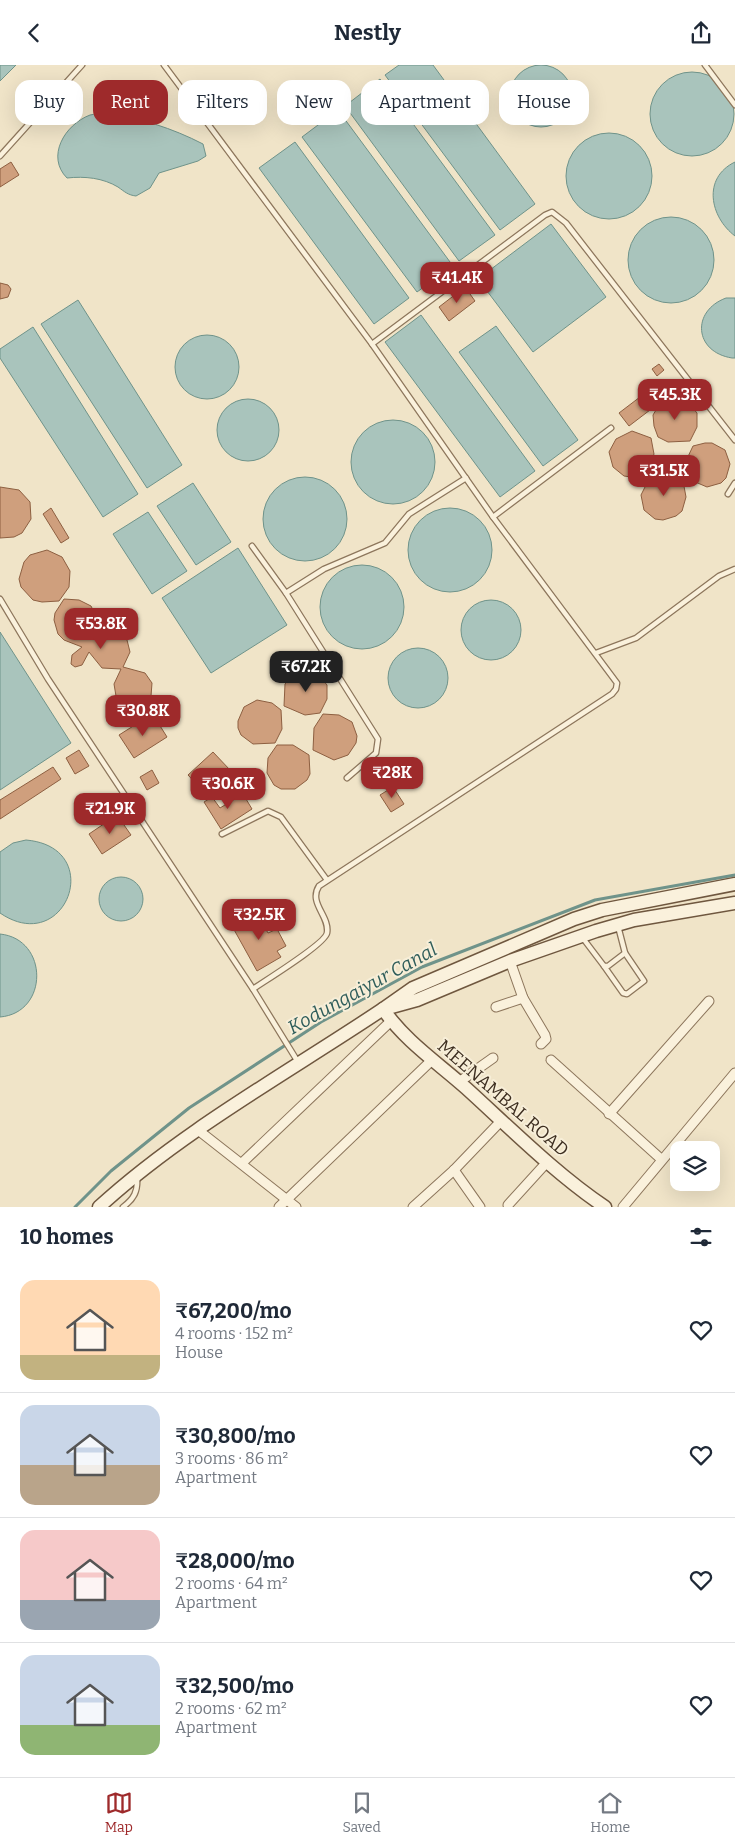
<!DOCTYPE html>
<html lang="en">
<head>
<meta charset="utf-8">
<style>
  body { margin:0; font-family:Bitter,serif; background:#f6f6f7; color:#1f2937; height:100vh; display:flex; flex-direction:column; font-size:19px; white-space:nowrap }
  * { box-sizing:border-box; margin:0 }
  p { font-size:16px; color:#747a83 }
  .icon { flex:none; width:28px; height:28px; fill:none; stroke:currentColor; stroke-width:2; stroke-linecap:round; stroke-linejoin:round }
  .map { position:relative; height:1142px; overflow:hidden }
  .details { display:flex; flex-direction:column; background:#fff; flex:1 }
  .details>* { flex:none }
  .top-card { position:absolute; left:15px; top:15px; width:705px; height:45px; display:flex; gap:10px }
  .tools { position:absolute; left:670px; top:1076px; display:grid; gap:10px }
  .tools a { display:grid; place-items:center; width:50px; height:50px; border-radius:10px; background:#fff; box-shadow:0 5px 20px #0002; font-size:25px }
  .price { position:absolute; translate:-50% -42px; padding:0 11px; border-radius:10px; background:#9e2a2b; color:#fff; font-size:16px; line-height:32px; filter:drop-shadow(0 1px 2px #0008) }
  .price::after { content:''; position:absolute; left:50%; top:30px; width:15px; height:11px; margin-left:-8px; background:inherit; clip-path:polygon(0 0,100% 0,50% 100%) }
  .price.active { background:#222; color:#fff }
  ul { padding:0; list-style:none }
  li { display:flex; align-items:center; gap:15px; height:125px; padding:0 20px }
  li+li { border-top:1px solid #e0e1e3 }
  li span { display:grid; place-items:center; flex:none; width:140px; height:100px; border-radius:15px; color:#555 }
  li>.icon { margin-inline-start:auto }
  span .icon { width:60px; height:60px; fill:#fffc; stroke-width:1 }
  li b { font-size:21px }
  h2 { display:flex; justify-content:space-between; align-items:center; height:60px; padding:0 20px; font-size:21px }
  .tag { padding:0 18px; border-radius:15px; background:#fff; box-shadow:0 5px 20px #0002; font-size:18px; line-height:45px }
  .tag.active { background:#9e2a2b; color:#fff }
  header { display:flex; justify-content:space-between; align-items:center; height:65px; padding:0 20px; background:#fff; font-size:22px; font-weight:700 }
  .tab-bar { display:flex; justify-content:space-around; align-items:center; height:70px; border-top:1px solid #e0e1e3; background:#fff; font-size:14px; color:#747a83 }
  .tab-bar a { display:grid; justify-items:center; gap:2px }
  .tab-bar .active { color:#9e2a2b }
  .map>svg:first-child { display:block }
  .water { fill:#a9c4bc; stroke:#6f938a }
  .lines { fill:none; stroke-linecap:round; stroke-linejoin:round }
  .stream { stroke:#6f938a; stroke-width:3 }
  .building { fill:#cf9f7d; stroke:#8d5f41 }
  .lane-casing { stroke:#8d765c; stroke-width:7 }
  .street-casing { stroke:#8d765c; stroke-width:11 }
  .secondary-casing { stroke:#6f573f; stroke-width:15 }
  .lane { stroke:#faf1dc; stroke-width:4.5 }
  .street { stroke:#faf1dc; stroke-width:9 }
  .secondary { stroke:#faf1dc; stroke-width:12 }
  .labels { text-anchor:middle; stroke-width:4; stroke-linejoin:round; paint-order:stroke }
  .street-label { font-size:18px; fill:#3d2e20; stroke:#f7eed8 }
  .water-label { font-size:19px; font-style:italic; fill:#2f5d5a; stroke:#f7eed8 }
</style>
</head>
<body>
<header><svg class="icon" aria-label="back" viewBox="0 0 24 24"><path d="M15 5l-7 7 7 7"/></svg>Nestly<svg class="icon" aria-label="share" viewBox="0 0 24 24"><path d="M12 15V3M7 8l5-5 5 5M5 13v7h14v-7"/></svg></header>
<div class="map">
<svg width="735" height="1142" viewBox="0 0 735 1142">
  <rect width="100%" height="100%" fill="#f0e4c8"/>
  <g class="water">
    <circle cx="541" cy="31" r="31"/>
    <path d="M 0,0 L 16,0 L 0,16 Z"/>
    <path d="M 399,0 L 433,0 L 535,139 L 500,165 L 385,10 Z"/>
    <circle cx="692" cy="49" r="42"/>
    <path d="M 380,14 L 495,170 L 459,196 L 345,41 Z"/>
    <path d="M 338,45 L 453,201 L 417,227 L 302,72 Z"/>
    <path d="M 105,48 C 140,53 172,63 203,79 L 206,91 L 198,96 L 159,108 L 150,123 L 136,131 C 128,130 125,127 118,122 C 103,113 85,111 67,113 C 46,92 64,60 90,50 C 94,49 100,49 105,48 Z"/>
    <circle cx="609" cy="111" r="43"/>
    <path d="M 295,77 L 409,233 L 374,259 L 259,103 Z"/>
    <path d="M 735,97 L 735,171 C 710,152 702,113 735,97 Z"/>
    <circle cx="671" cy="195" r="43"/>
    <path d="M 551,159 L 606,232 L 533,287 L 478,214 Z"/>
    <path d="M 726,233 L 735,233 L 735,293 L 732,293 C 694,287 691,246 726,233 Z"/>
    <path d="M 78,235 L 182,400 L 147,423 L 41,259 Z"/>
    <path d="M 421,250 L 535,406 L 500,432 L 385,277 Z"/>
    <path d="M 496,261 L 578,375 L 543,401 L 459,287 Z"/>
    <path d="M 33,262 L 138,429 L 103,452 L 0,293 L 0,284 Z"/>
    <circle cx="207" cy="302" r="32"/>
    <circle cx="248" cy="365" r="31"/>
    <circle cx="393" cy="397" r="42"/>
    <circle cx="305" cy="454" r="42"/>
    <path d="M 193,418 L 231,477 L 196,500 L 157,441 Z"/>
    <circle cx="450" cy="485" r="42"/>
    <path d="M 148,447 L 187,506 L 152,529 L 113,469 Z"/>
    <path d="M 238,483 L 287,560 L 211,608 L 162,533 Z"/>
    <circle cx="362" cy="542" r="42"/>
    <circle cx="491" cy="565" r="30"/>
    <path d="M 0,567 L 71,678 L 0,725 Z"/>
    <circle cx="418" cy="613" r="30"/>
    <path d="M 26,775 C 107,782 66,893 0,848 L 0,787 L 13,778 Z"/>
    <circle cx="121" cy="834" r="22"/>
    <path d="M 0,869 C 49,874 49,948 0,952 Z"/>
  </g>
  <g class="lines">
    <path class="stream" d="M 75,1142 L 111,1106 L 189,1043 L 321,957 L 422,902 L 595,835 L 735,810"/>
  </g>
  <g class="building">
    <path d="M 11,97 L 19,110 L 0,122 L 0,104 Z"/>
    <path d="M 0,218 L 8,220 L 11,224 L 8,232 L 0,234 Z"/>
    <path d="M 465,222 L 475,236 L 449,256 L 439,242 Z"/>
    <path d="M 659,299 L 664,305 L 657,311 L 652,304 Z"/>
    <path d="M 640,332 L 650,345 L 629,361 L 619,348 Z"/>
    <path d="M 673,334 L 687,336 L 697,348 L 697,362 L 690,376 L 668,377 L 658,372 L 654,361 L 653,350 L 659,340 Z"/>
    <path d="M 632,366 L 651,373 L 654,389 L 647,410 L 631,412 L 624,411 L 613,402 L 609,387 L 616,374 Z"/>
    <path d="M 705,378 L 712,378 L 725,385 L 730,399 L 726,413 L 721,418 L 707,422 L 686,413 L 685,398 L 693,381 Z"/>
    <path d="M 660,410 L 683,416 L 686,432 L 682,446 L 676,451 L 663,455 L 655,454 L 644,445 L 641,430 L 649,414 Z"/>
    <path d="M 0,422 L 19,425 L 30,437 L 31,454 L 22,468 L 14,472 L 0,473 Z"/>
    <path d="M 51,443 L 69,473 L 61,478 L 43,449 Z"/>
    <path d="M 47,485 L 62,492 L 70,506 L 69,522 L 59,536 L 42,537 L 33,535 L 21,522 L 19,514 L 24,497 L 30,490 Z"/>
    <path d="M 64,534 L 79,535 L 91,541 L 97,553 L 97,568 L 118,568 L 127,575 L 130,587 L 123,602 L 145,608 L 152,618 L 151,631 L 140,642 L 124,640 L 116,631 L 114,619 L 121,604 L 102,603 L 89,587 L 82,600 L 75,602 L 71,599 L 72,590 L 82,582 L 64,575 L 58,569 L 54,555 L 55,548 Z"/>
    <path d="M 302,606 L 317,608 L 327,620 L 327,634 L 320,648 L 305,650 L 284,641 L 285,619 L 295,608 Z"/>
    <path d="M 257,635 L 272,638 L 281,645 L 282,664 L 275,678 L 253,679 L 241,670 L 238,663 L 238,656 L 244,642 Z"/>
    <path d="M 323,649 L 339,650 L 352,657 L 357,671 L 356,678 L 348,690 L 334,695 L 313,685 L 314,663 Z"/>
    <path d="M 146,653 L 150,660 L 157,656 L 167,672 L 134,693 L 119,670 Z"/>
    <path d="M 277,680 L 293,680 L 309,690 L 310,709 L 307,715 L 295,724 L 281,724 L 274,720 L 267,708 L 268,693 Z"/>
    <path d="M 79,685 L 89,701 L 75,709 L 66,693 Z"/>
    <path d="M 213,687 L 230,705 L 205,728 L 188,710 Z"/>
    <path d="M 53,702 L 61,714 L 0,754 L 0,735 Z"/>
    <path d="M 152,705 L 159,718 L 147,725 L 140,712 Z"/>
    <path d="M 393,722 L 404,739 L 391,747 L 380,730 Z"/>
    <path d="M 243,729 L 252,744 L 221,764 L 204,737 L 212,732 L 220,743 Z"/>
    <path d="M 117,750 L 131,770 L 102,789 L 89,769 Z"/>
    <path d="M 256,847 L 268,868 L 277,864 L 286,881 L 277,886 L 281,892 L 257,906 L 232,861 Z"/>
  </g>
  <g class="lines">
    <defs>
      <g id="lane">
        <path d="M 164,0 L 372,279 L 493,452 L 617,618 L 616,624 L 612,629 L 319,821 C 308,838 330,851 327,868 C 325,879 266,915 253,924"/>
        <path d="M 705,0 L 735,40"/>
        <path d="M 0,91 L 82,0"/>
        <path d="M 372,279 L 545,150 L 552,147 L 566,158 L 735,375"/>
        <path d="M 728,429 L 735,418"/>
        <path d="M 493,452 L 611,363"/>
        <path d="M 252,481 L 286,528 L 324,504 L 385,478 L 409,449 L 466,413"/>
        <path d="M 286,528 L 378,674 L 376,688 L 347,713"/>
        <path d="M 0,534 L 48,614 L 253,924 L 298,997"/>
        <path d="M 596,588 L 636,573 L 719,511 L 735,504"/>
        <path d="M 222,769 L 268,746 L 281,752 L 327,815"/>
        <path d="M 582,872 L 604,901 L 608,901 L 625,888 L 618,861"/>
        <path d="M 604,901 L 623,928 L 627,929 L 644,916 L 625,888"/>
        <path d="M 123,1142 C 134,1134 138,1126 137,1113"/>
      </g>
      <g id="street">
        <path d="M 510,896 L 523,933 L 545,970 L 546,974 L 541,979"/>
        <path d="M 496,942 L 523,933"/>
        <path d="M 551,995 L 661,1094"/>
        <path d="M 459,1017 L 493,993"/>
        <path d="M 609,1049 L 709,936"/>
        <path d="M 198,1065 L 296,1142"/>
        <path d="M 242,1098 L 391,956"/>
        <path d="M 454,1105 L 480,1142"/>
        <path d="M 508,1140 L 548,1096"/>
        <path d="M 279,1142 L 432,995"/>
        <path d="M 413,1142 L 454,1105 L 501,1056"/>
        <path d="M 623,1142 L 735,1008"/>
      </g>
      <g id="secondary">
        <path d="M 388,943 L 417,935 L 510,896 L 596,866 L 634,855 L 735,838"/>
        <path d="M 383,944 C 405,976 438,998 466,1023 C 509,1062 557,1110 605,1142"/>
        <path d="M 99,1142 C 182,1066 289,1007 383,944 L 413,923 L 574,854 L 602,845 L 735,819"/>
      </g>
    </defs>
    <use href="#lane" class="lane-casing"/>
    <use href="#street" class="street-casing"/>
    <use href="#secondary" class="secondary-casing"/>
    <use href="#lane" class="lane"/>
    <use href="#street" class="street"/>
    <use href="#secondary" class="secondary"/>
  </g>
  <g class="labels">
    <g class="street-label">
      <text transform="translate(503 1033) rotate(41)" y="6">MEENAMBAL ROAD</text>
    </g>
    <g class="water-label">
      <text transform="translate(362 923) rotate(-29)" y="7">Kodungaiyur Canal</text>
    </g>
  </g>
</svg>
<div class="tools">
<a><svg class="icon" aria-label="layers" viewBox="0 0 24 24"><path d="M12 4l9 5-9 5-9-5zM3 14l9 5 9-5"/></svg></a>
</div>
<b class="price" style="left:457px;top:239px">₹41.4K</b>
<b class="price" style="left:675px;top:356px">₹45.3K</b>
<b class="price" style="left:664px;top:432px">₹31.5K</b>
<b class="price" style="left:101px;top:585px">₹53.8K</b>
<b class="price active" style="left:306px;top:628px">₹67.2K</b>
<b class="price" style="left:143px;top:672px">₹30.8K</b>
<b class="price" style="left:392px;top:734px">₹28K</b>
<b class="price" style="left:228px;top:745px">₹30.6K</b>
<b class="price" style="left:110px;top:770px">₹21.9K</b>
<b class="price" style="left:259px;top:876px">₹32.5K</b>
<div class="top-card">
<a class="tag">Buy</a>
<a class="tag active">Rent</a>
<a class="tag">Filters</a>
<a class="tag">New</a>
<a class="tag">Apartment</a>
<a class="tag">House</a>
</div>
</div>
<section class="details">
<h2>10 homes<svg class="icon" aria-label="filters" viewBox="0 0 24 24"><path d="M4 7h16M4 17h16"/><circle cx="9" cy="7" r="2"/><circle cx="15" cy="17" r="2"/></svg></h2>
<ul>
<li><span style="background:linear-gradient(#ffd9b3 75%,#c2b280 0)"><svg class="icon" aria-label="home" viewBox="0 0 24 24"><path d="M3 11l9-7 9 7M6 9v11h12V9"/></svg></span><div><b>₹67,200/mo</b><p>4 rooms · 152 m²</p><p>House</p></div><svg class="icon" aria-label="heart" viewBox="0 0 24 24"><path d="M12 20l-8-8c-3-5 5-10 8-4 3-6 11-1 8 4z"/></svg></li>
<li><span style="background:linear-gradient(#c9d6e8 60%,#b9a48a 0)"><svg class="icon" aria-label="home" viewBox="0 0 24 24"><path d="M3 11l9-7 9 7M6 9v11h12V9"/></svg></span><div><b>₹30,800/mo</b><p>3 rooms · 86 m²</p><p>Apartment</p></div><svg class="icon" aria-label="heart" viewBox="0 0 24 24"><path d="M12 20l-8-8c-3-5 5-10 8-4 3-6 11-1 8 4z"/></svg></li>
<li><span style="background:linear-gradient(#f6c9c9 70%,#9aa5b1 0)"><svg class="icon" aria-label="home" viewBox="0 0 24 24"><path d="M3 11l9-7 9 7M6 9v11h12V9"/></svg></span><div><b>₹28,000/mo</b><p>2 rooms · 64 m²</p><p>Apartment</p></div><svg class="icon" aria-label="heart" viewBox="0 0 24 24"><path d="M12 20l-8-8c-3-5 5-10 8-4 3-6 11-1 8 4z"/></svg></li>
<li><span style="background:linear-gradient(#c9d6e8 70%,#8fb573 0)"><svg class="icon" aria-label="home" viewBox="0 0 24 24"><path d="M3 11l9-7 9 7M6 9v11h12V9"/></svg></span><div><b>₹32,500/mo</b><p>2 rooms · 62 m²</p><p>Apartment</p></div><svg class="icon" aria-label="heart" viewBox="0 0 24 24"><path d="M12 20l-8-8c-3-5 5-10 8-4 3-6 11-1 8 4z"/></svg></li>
</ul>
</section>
<nav class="tab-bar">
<a class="active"><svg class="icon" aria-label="map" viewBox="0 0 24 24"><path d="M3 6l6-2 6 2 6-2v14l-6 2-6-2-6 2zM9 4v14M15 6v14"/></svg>Map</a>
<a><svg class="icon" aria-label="saved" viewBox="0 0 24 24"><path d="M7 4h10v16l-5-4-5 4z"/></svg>Saved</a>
<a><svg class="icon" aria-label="home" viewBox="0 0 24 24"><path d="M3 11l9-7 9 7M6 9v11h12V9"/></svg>Home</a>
</nav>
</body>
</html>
